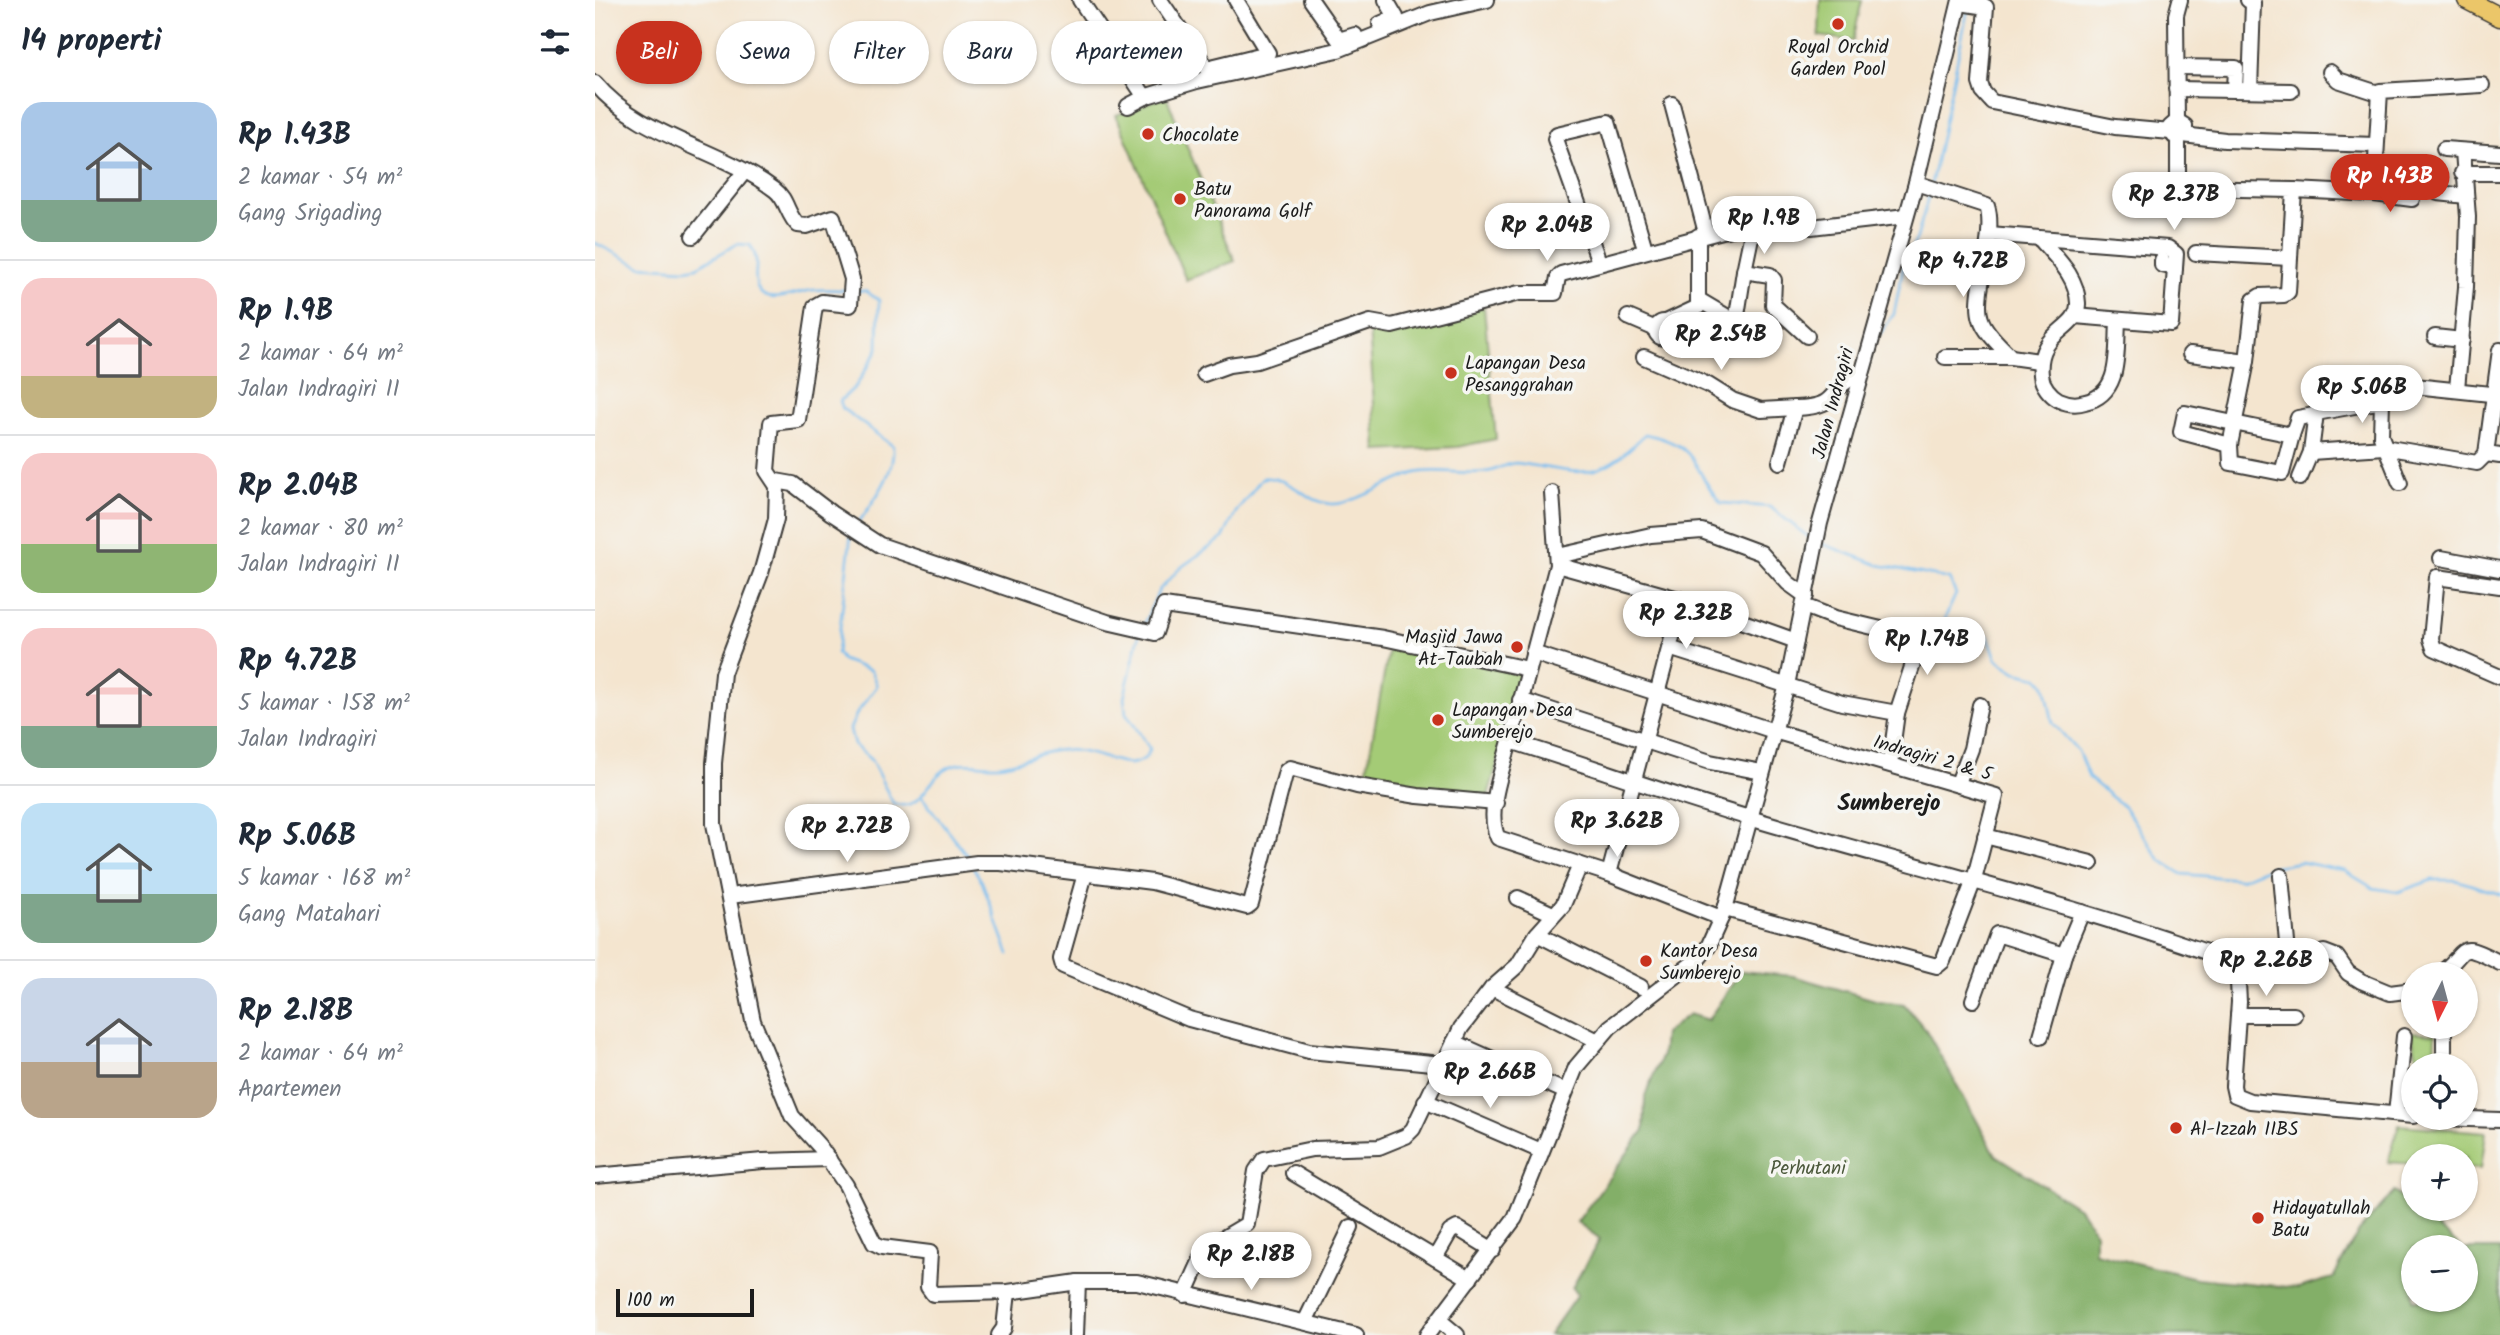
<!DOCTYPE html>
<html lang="id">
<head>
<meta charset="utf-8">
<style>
  body { margin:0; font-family:Kalam,sans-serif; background:#f6f6f7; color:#1f2937; height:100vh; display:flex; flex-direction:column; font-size:26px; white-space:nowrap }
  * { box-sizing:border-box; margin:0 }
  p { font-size:23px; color:#747a83 }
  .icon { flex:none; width:38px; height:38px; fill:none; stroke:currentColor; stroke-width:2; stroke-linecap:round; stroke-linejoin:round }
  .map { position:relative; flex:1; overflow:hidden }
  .panel { display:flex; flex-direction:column; background:#fff; width:595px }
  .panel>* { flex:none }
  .hud { position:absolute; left:21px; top:21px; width:665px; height:63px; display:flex; gap:14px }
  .needle { width:46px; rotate:186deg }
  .tools { position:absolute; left:1806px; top:962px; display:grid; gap:14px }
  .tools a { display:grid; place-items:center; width:77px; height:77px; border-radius:50%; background:#fff; box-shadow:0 2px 5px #0004; font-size:35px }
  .scale { position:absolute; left:21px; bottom:18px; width:138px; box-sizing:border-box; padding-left:7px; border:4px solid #1c1c1c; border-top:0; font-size:19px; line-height:24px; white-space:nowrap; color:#1c1c1c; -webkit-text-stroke:5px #f6f6f2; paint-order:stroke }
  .price { position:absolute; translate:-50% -60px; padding:0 16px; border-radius:24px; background:#fff; color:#222; font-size:23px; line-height:46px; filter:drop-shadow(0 2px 4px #0008) }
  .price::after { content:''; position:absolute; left:50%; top:42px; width:21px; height:16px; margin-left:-10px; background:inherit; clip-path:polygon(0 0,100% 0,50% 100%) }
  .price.current { background:#c8321e; color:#fff }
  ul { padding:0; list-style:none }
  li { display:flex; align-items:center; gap:21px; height:175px; padding:0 21px }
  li+li { border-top:2px solid #e0e1e3 }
  li span { display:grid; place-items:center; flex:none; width:196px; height:140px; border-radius:21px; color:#555 }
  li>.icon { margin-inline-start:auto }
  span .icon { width:84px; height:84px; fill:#fffc; stroke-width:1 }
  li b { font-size:30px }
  h2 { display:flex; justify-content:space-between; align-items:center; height:84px; padding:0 21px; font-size:30px }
  .pill { padding:0 24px; border-radius:32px; background:#fff; box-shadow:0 2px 5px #0004; font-size:24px; line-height:63px }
  .pill.current { background:#c8321e; color:#fff }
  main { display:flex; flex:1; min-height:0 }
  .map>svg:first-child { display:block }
  .green { fill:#a4cb76; stroke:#607449; stroke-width:2 }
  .forest { fill:#83af67; stroke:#506642; stroke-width:2 }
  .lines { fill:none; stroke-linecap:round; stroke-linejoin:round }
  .stream { stroke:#78bdef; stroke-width:2.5 }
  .minor-casing { stroke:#3c3a37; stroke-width:18 }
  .major-casing { stroke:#3c3a37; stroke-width:21 }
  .minor { stroke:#fff; stroke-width:14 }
  .major { stroke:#ebc669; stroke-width:18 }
  .poi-dot { fill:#c8321e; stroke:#f6f6f2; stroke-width:2.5 }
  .labels { text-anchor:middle; stroke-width:7; stroke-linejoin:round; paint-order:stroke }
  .poi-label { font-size:19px; fill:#1c1c1c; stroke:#f6f6f2; text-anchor:start }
  .street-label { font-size:19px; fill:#1c1c1c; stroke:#f6f6f2 }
  .park-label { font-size:19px; fill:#4c593c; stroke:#f6f6f2 }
  .quarter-label { font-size:23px; font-weight:bold; fill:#1c1c1c; stroke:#f6f6f2 }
</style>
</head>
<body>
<main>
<section class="panel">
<h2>14 properti<svg class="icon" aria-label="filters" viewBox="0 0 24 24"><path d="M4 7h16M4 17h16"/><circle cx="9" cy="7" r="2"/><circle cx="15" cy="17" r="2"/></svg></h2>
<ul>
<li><span style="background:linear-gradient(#a9c7e8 70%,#7fa58c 0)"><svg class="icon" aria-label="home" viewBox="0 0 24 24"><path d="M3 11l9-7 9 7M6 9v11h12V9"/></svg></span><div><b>Rp 1.43B</b><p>2 kamar · 54 m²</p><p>Gang Srigading</p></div></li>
<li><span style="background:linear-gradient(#f6c9c9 70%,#c2b280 0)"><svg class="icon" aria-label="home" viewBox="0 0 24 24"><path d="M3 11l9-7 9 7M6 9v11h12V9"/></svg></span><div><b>Rp 1.9B</b><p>2 kamar · 64 m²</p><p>Jalan Indragiri II</p></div></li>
<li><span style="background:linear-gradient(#f6c9c9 65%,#8fb573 0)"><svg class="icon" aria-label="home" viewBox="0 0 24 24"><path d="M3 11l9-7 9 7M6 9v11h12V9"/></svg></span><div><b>Rp 2.04B</b><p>2 kamar · 80 m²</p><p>Jalan Indragiri II</p></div></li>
<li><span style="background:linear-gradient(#f6c9c9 70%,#7fa58c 0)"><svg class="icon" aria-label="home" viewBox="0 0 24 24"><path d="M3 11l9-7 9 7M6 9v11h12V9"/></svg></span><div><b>Rp 4.72B</b><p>5 kamar · 158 m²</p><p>Jalan Indragiri</p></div></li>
<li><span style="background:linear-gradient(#bfe0f5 65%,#7fa58c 0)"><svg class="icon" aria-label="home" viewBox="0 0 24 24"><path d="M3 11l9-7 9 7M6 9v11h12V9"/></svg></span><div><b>Rp 5.06B</b><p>5 kamar · 168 m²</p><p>Gang Matahari</p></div></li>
<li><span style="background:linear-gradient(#c9d6e8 60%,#b9a48a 0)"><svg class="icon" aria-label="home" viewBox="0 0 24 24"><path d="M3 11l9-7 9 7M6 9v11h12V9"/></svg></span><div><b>Rp 2.18B</b><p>2 kamar · 64 m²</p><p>Apartemen</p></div></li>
</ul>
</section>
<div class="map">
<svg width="1905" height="1335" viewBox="0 0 1905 1335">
  <rect width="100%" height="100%" fill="#f6f6f2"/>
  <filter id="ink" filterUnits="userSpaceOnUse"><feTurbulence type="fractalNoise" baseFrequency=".0143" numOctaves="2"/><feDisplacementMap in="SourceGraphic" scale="14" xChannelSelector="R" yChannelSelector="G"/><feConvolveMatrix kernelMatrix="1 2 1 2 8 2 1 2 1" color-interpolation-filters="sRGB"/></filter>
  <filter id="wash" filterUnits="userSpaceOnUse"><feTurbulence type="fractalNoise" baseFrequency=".00686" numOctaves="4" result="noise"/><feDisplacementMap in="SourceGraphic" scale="28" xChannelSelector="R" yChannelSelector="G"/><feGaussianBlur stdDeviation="1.57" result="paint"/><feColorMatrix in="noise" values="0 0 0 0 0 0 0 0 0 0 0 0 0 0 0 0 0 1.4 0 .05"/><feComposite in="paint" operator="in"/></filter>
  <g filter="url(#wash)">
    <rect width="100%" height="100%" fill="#f4e5cf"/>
    <g class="green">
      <path d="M 1225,0 L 1267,0 L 1258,41 L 1224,36 Z"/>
      <path d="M 571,96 L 640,261 L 591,280 L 521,115 Z"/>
      <path d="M 889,307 L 901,439 L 862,447 L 782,451 L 774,327 Z"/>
      <path d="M 795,642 L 928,673 L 893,796 L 770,779 Z"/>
      <path d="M 1816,1032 L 1840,1034 L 1839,1066 L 1824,1066 Z"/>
      <path d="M 1804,1125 L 1891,1132 L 1886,1169 L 1871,1168 L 1871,1157 L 1818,1157 L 1818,1164 L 1793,1162 Z"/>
    </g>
    <path class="forest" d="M 1146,971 L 1198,976 L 1284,1001 L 1309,1004 L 1331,1030 L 1401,1155 L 1485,1209 L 1500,1232 L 1500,1253 L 1601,1278 L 1703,1288 L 1738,1278 L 1764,1231 L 1799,1192 L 1867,1248 L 1818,1248 L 1818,1300 L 1871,1300 L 1871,1249 L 1905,1249 L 1905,1335 L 954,1335 L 982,1295 L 977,1288 L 1005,1239 L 982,1222 L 1049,1130 L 1050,1096 L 1067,1055 L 1069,1034 L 1094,1014 L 1113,1020 Z"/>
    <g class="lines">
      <g class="stream">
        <path d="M 1336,184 L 1373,9"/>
        <path d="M 0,243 L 45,266 L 91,269 L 102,267 L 142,244 L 155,245 C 167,263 157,272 162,287 C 170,308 202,292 218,290 C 229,289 240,290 251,290"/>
        <path d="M 261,291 L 270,291 L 284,300 L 283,349 L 261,386 L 245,401 L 248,409 L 298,446 C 300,476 278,501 262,525"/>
        <path d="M 1285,334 L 1299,314 L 1309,263 L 1322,238 L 1334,194"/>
        <path d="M 256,534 L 242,653 L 247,660 L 276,671 L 282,686 L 262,713 L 255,729 L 259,745 L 276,760 L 298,803 C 327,815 332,776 356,766 C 370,760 389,766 404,765 C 426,763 444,751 466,750 C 489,749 512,760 535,764 C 546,762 551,760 555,749 L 531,713 L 529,698 L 544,636"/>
        <path d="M 1225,543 L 1284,565 L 1354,579 L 1361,594 L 1350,618 C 1360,637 1374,630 1393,636 L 1402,660 L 1421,672 L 1442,677 L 1450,685 L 1458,723 L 1483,751 L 1494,778 L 1530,808 L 1565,860 L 1587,874 L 1645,879 L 1675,867 L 1706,862 L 1750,871 L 1778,888 L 1803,892 L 1837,880 L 1861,880 L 1905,894"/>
        <path d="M 549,624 L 564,590 L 585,568 L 628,538 L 641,512 L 667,478 C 695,475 710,502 736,504 C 757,506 797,480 821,473 C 844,467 872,477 896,471 C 905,468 910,464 921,463 C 988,472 999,486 1050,434 C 1107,446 1094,466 1126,503 L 1175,507 L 1216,539"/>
        <path d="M 327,797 L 374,858"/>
        <path d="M 378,867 L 387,882 L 414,954"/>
      </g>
    </g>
  </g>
  <g filter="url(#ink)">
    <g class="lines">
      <defs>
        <g id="minor">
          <path d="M 485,0 L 550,97"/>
          <path d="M 565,0 L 612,68 L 673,53 L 641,0"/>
          <path d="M 716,0 L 744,40 L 760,35"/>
          <path d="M 1653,0 L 1658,3 L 1655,90"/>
          <path d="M 1365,3 L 1391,7 L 1385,83 L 1388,92 L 1397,102 L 1520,127 L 1576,132"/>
          <path d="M 785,24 L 801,17 L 791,0"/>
          <path d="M 1582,67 L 1641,68 L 1640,89"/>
          <path d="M 1735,72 L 1743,80 L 1783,93"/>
          <path d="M 0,83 C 44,137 125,148 180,190 C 192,199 192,215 203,225 L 212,226 L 238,217 L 257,279 L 255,305 L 227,302 L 220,306 L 203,420 L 176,423 L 172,471 L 182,486 L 181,519 L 166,573 L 128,673 L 119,763 L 119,824 L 158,1021 L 197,1116 L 225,1147 L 251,1185 L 279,1243 L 287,1247 L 335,1253 L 333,1287 L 338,1294 L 413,1292 L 483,1282 L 542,1282 L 761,1335"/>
          <path d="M 1581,89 L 1696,91"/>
          <path d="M 1077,104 L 1111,233"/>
          <path d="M 533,106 L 552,96 L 602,81 L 743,50 L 835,13 L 892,0"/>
          <path d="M 1582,121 L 1581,15 L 1585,0"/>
          <path d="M 1588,135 L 1630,140 L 1781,145"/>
          <path d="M 1583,137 L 1579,136 L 1575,127 L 1582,121 L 1590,126 L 1590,130 L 1583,137 L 1583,183 L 1588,188 L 1699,190 L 1693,292 L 1689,295 L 1665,296 L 1659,300 L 1652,361 L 1635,445"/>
          <path d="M 1849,149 L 1905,153"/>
          <path d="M 1867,173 L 1905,173"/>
          <path d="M 1321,183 L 1392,206 C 1402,236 1377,295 1386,319 C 1390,333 1407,347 1416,357 L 1444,361"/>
          <path d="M 1699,190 L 1779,194 L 1785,91 L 1887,85"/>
          <path d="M 1843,193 L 1871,196"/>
          <path d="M 1779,194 L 1817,199"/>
          <path d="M 1394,234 L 1573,248 L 1581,254 L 1576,324 L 1480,316"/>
          <path d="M 98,236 L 150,171"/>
          <path d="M 1446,240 C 1462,259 1482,276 1483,303 C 1484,331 1441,330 1446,375 C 1447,385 1455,395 1464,400 C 1473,404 1481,405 1490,402 C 1527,394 1521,351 1523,321"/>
          <path d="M 1601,253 L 1694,258"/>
          <path d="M 1567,260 L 1567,265 L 1580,268"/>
          <path d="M 1004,262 L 960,139 L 962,134 L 1013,122 L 1050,249"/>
          <path d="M 1149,271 L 1159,223"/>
          <path d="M 1104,300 L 1141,322 L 1158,343"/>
          <path d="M 1033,317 L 1061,329"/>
          <path d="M 1071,322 L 1103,307 L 1103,236"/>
          <path d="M 1141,322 L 1149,271 L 1175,275 L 1179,280 L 1178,305 L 1212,336"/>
          <circle cx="1069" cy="330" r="8"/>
          <path d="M 1840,337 L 1867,340"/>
          <path d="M 1905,350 L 1891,454 L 1905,456"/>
          <path d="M 1595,354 L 1652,361"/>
          <path d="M 1049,357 L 1113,385 L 1137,400 L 1166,410 L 1200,408"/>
          <path d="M 1350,357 L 1416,357"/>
          <path d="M 609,374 L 634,365 L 662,361 L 775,322 L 797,326 L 924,293 L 960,293 L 963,277 L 966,274 L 1184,216 L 1216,227 L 1311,216"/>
          <path d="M 1862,389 L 1871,287 L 1873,217 L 1868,151"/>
          <path d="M 1787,401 L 1786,436 L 1805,483"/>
          <path d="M 1590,413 L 1697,435 L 1687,473 L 1636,463 L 1635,445 L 1586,432 Z"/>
          <path d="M 1697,435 L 1703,418 L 1719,415"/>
          <path d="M 1716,452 L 1789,447 L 1882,463 L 1891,454"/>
          <path d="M 1185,462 L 1200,408 C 1248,407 1228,390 1265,374"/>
          <path d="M 1705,478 L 1716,452 L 1721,413 L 1787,401 L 1810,385 L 1905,395"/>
          <path d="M 181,481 L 198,484 L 236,513 L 285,545 L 512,622 L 560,633 L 569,606 L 788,638 L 933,669"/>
          <path d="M 957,493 L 962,565 L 915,741 C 996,766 1076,795 1158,819 C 1319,867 1484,905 1642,963 L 1644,1002 L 1638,1086 L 1640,1095 L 1655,1101 L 1818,1116"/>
          <path d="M 963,556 L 1056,535 L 1107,531 L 1166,553 L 1193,583 L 1211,596"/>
          <path d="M 1846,558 L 1905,569"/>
          <path d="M 962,565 L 1087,600 L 1201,641"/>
          <path d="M 1905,586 L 1842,577 L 1836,639 L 1839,648 L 1905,677"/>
          <path d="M 1209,606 L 1240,618 L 1286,629"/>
          <path d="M 1074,648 L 1247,703 L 1302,713 L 1295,764"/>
          <path d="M 938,653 L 1179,731 L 1401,796 L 1379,880 L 1348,961 L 1342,966 L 1130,909"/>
          <path d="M 925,700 L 1115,762 L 1167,772"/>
          <path d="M 1302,713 L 1329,630"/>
          <path d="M 915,741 C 908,768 890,812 903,838 L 1014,874 L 1126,918"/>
          <path d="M 1363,783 L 1376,749 L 1385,705"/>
          <path d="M 1390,836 L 1496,863"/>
          <path d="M 985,865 L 968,905 L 942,934 L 1046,987"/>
          <path d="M 490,874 L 466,959 L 468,966 L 594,1019 L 714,1051 L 847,1064"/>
          <path d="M 1014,874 L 1087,600"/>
          <path d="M 1686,876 L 1694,965"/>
          <path d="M 135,896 L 382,863 L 406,863 L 557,882 L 652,907 L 656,904 L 691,771 L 695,768 L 762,786 L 823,796 L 901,803"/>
          <path d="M 923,898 L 958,914"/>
          <path d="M 1642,963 L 1685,967 L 1729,952 L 1742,957 L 1753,973 L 1766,981 L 1795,993 L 1818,990"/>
          <path d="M 1843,975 C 1875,953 1858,938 1905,963"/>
          <path d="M 897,988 L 1001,1040"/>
          <path d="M 1378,1000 L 1402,934 L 1469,955"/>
          <path d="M 1643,1015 L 1699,1015"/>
          <path d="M 1849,1027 L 1849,1066"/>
          <path d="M 1446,1036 L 1469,955 L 1487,912"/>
          <path d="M 859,1042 L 969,1091"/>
          <path d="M 830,1101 L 946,1151"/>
          <path d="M 1801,1114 L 1809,1036"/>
          <path d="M 1843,1118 L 1905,1120"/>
          <path d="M 698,1173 L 875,1279"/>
          <path d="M 0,1176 L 168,1161 L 234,1159"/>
          <path d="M 840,1258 L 855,1232 L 862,1228 L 898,1250"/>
          <path d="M 590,1295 L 608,1255 L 620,1243 L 652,1224 L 661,1171 L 669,1159 L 717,1149 L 784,1147 L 811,1136 L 818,1129 L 866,1028 L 897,988 L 923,965 L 942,934"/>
          <path d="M 844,1320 L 862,1335"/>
          <path d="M 710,1322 L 756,1227"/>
          <path d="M 404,1335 L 409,1328 L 413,1292"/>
          <path d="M 481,1335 L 483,1282"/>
          <path d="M 832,1335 L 920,1218 L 981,1067 L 1015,1027 L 1103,959 L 1113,947 L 1130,909 L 1192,685 L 1225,523 L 1321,183 L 1365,0"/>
        </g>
        <path id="major" d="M 1872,0 L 1905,17"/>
      </defs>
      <use href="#minor" class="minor-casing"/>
      <use href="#major" class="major-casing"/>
      <use href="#minor" class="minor"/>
      <use href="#major" class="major"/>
    </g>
  </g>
  <g class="poi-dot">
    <circle cx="1243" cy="24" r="7"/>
    <circle cx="553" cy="134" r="7"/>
    <circle cx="585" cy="199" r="7"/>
    <circle cx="856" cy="373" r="7"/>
    <circle cx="922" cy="647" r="7"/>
    <circle cx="843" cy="720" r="7"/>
    <circle cx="1051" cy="961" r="7"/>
    <circle cx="1581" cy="1128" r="7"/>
    <circle cx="1663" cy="1218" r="7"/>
  </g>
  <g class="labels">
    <g class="poi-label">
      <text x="1243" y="53" text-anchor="middle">Royal Orchid<tspan x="1243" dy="22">Garden Pool</tspan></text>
      <text x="567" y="141">Chocolate</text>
      <text x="599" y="195">Batu<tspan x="599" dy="22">Panorama Golf</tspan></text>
      <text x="870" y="369">Lapangan Desa<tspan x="870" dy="22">Pesanggrahan</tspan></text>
      <text x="908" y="643" text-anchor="end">Masjid Jawa<tspan x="908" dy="22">At-Taubah</tspan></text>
      <text x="857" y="716">Lapangan Desa<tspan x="857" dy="22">Sumberejo</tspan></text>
      <text x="1065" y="957">Kantor Desa<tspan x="1065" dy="22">Sumberejo</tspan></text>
      <text x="1595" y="1135">Al-Izzah IIBS</text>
      <text x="1677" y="1214">Hidayatullah<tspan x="1677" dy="22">Batu</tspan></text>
    </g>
    <g class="street-label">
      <text transform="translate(1237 403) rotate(-75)" y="7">Jalan Indragiri</text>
      <text transform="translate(1338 757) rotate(16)" y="7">Indragiri 2 &amp; 5</text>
    </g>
    <g class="park-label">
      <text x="1213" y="1174">Perhutani</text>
    </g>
    <g class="quarter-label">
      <text x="1294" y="810">Sumberejo</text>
    </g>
  </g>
</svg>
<div class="tools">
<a><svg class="needle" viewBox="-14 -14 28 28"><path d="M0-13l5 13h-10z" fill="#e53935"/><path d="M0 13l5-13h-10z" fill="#747a83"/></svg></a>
<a><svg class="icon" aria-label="locate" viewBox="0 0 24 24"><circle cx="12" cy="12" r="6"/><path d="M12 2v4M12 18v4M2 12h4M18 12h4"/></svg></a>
<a>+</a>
<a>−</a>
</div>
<div class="scale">100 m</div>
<b class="price current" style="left:1795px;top:214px">Rp 1.43B</b>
<b class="price" style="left:1579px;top:232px">Rp 2.37B</b>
<b class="price" style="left:1169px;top:256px">Rp 1.9B</b>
<b class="price" style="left:952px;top:263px">Rp 2.04B</b>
<b class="price" style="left:1368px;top:299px">Rp 4.72B</b>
<b class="price" style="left:1126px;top:372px">Rp 2.54B</b>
<b class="price" style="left:1767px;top:425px">Rp 5.06B</b>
<b class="price" style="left:1091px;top:651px">Rp 2.32B</b>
<b class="price" style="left:1332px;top:677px">Rp 1.74B</b>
<b class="price" style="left:1022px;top:859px">Rp 3.62B</b>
<b class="price" style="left:252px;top:864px">Rp 2.72B</b>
<b class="price" style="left:1671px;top:998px">Rp 2.26B</b>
<b class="price" style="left:895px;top:1110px">Rp 2.66B</b>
<b class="price" style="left:656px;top:1292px">Rp 2.18B</b>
<div class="hud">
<a class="pill current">Beli</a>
<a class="pill">Sewa</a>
<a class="pill">Filter</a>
<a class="pill">Baru</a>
<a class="pill">Apartemen</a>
</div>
</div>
</main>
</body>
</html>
